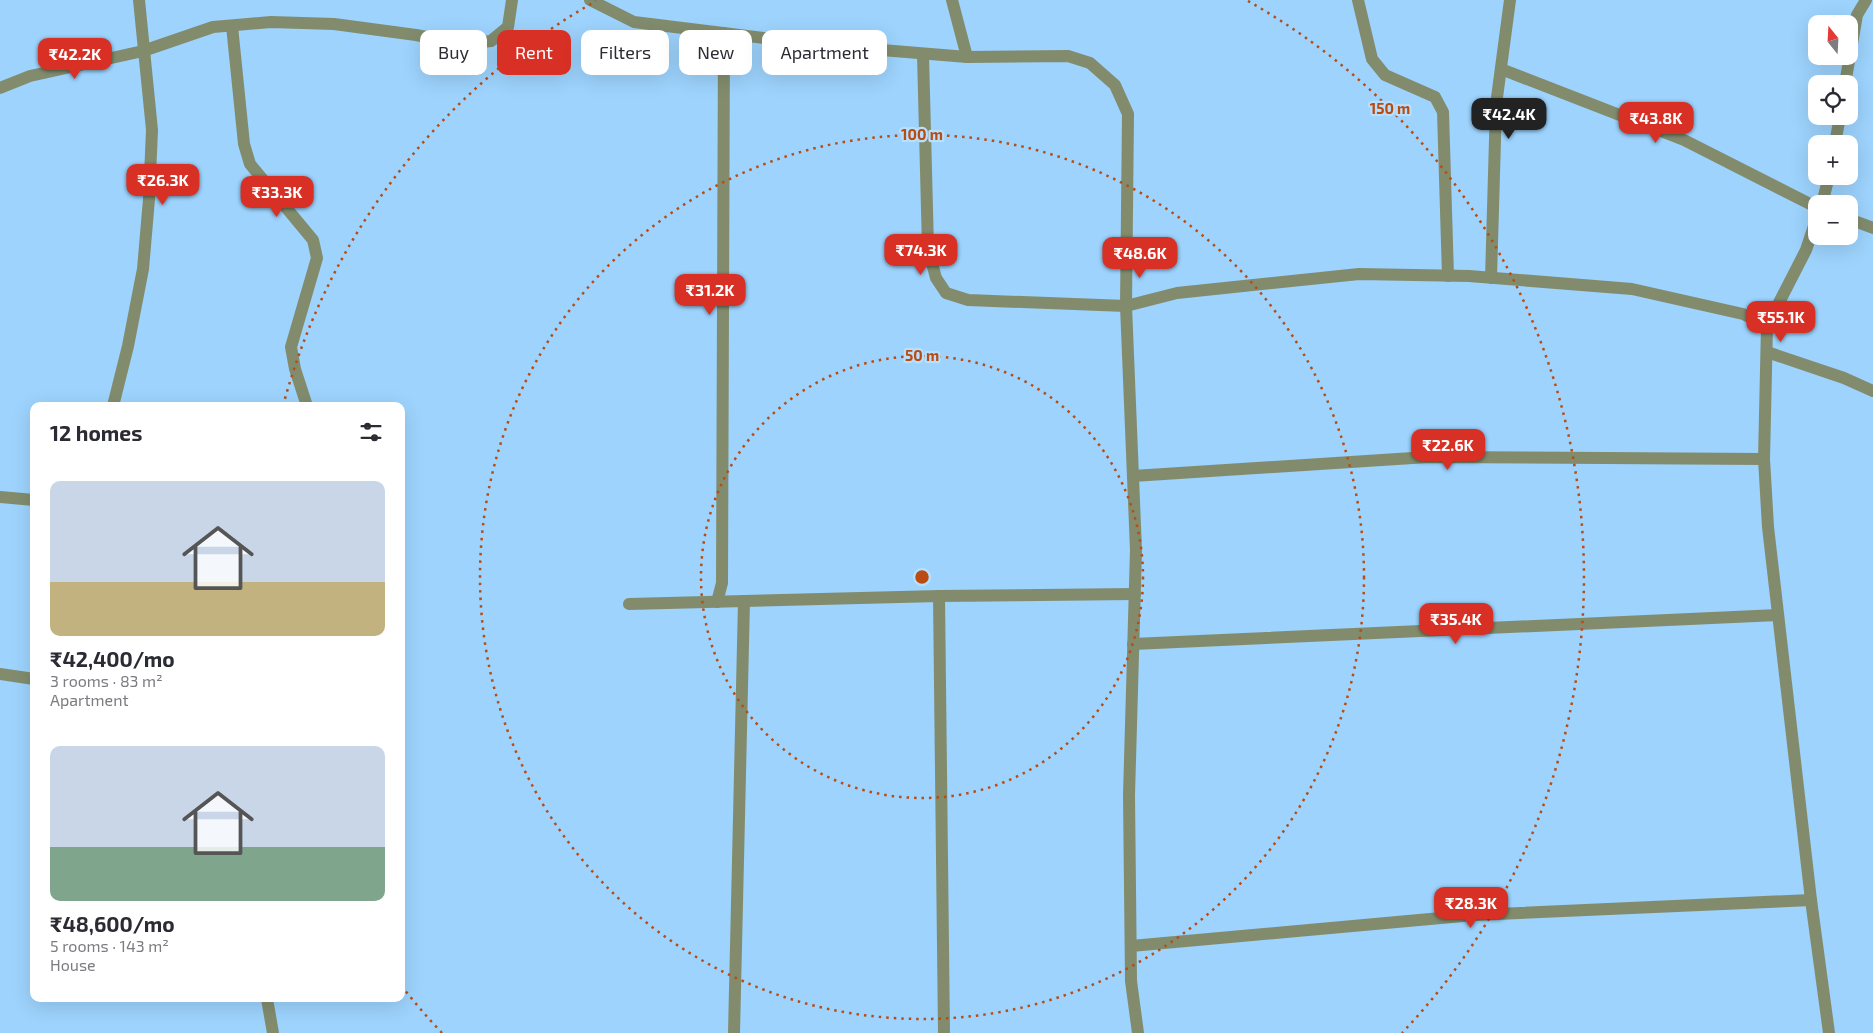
<!DOCTYPE html>
<html lang="en">
<head>
<meta charset="utf-8">
<style>
  body { margin:0; font-family:"Exo 2",sans-serif; background:#f7f7f7; color:#2b2b33; height:100vh; display:flex; flex-direction:column; font-size:19px; white-space:nowrap }
  * { box-sizing:border-box; margin:0 }
  p { font-size:16px; color:#7c7c81 }
  .icon { flex:none; width:28px; height:28px; fill:none; stroke:currentColor; stroke-width:2; stroke-linecap:round; stroke-linejoin:round }
  .map { position:relative; flex:1; overflow:hidden }
  .panel { position:absolute; left:30px; top:402px; width:375px; height:600px; display:flex; flex-direction:column; background:#fff; border-radius:10px; box-shadow:0 5px 20px #0002 }
  .panel>* { flex:none }
  .guide { position:absolute; left:420px; top:30px; width:475px; height:45px; display:flex; gap:10px }
  .needle { width:32px; rotate:342deg }
  .controls { position:absolute; left:1808px; top:15px; display:grid; gap:10px }
  .controls a { display:grid; place-items:center; width:50px; height:50px; border-radius:10px; background:#fff; box-shadow:0 5px 20px #0002; font-size:25px }
  .price { position:absolute; translate:-50% -42px; padding:0 11px; border-radius:10px; background:#d93025; color:#fff; font-size:16px; line-height:32px; filter:drop-shadow(0 1px 2px #0008) }
  .price::after { content:''; position:absolute; left:50%; top:30px; width:15px; height:11px; margin-left:-8px; background:inherit; clip-path:polygon(0 0,100% 0,50% 100%) }
  .price.active { background:#222; color:#fff }
  ul { padding:0; list-style:none }
  li { display:grid; align-content:center; gap:10px; height:265px; padding:0 20px }
  li span { display:grid; place-items:center; height:155px; border-radius:10px; color:#555 }
  li>.icon { margin-inline-start:auto }
  span .icon { width:90px; height:90px; fill:#fffc; stroke-width:1 }
  li b { font-size:21px }
  h2 { display:flex; justify-content:space-between; align-items:center; height:60px; padding:0 20px; font-size:21px }
  .tag { padding:0 18px; border-radius:10px; background:#fff; box-shadow:0 5px 20px #0002; font-size:18px; line-height:45px }
  .tag.active { background:#d93025; color:#fff }
  .map>svg:first-child { display:block }
  .lines { fill:none; stroke-linecap:round; stroke-linejoin:round }
  .minor { stroke:#828c6d; stroke-width:12 }
  .ring { fill:none; stroke:#ba4b11; stroke-width:2.5; stroke-dasharray:2.5 5 }
  .centre { fill:#ba4b11; stroke:#b7dffe; stroke-width:2.5 }
  .ring-label { font-size:15px; text-anchor:middle; font-weight:bold; fill:#ba4b11; stroke:#b7dffe; stroke-width:4.5; stroke-linejoin:round; paint-order:stroke }
</style>
</head>
<body>
<div class="map">
<svg width="1873" height="1033" viewBox="0 0 1873 1033">
  <rect width="100%" height="100%" fill="#9dd3fd"/>
  <g class="lines">
    <g class="minor">
      <path d="M 590,0 L 634,22 L 821,45 L 967,57 L 1068,56 L 1090,63 L 1115,85 L 1128,114 L 1126,306 L 1136,550 L 1129,795 L 1131,981 L 1138,1033"/>
      <path d="M 952,0 L 967,57"/>
      <path d="M 1358,0 L 1372,59 L 1385,75 L 1435,97 L 1443,112 L 1448,276"/>
      <path d="M 232,26 L 244,144 L 250,164 L 313,240 L 317,258 L 291,347 L 295,369 L 307,406"/>
      <path d="M 923,55 L 928,248 L 936,278 L 946,293 L 968,300 L 1126,306 L 1177,293 L 1359,274 L 1469,276 L 1632,289 L 1743,314 L 1767,326 L 1764,459 L 1768,527 L 1811,900 L 1829,1033"/>
      <path d="M 1501,69 L 1684,140 L 1816,207"/>
      <path d="M 1845,84 L 1857,15 L 1866,0"/>
      <path d="M 0,88 L 30,76 L 143,51 L 213,27 L 271,22 L 334,24 L 416,35 L 463,44 L 491,41 L 508,27 L 512,0"/>
      <path d="M 1835,144 L 1840,116"/>
      <path d="M 1822,204 L 1829,176"/>
      <path d="M 1849,219 L 1873,228"/>
      <path d="M 1491,278 L 1496,105 L 1510,0"/>
      <path d="M 1767,326 L 1806,250 L 1816,220"/>
      <path d="M 1767,352 L 1844,378 L 1873,391"/>
      <path d="M 113,406 L 128,346 L 143,269 L 149,199 L 152,130 L 139,0"/>
      <path d="M 1133,476 L 1428,457 L 1764,459"/>
      <path d="M 0,497 L 34,500"/>
      <path d="M 939,596 L 944,1033"/>
      <path d="M 717,602 L 722,583 L 724,33"/>
      <path d="M 629,604 L 939,596 L 1135,594"/>
      <path d="M 1133,644 L 1778,615"/>
      <path d="M 0,674 L 34,679"/>
      <path d="M 1131,946 L 1474,915 L 1811,900"/>
      <path d="M 267,999 L 273,1033"/>
      <path d="M 734,1033 L 744,601"/>
    </g>
  </g>
  <g class="ring">
    <circle cx="922" cy="577" r="221"/>
    <circle cx="922" cy="577" r="442"/>
    <path d="M442 1033A662 662 0 0 1 404 989M283 406A662 662 0 0 1 596 1M1248 1A662 662 0 0 1 1402 1033"/>
  </g>
  <circle cx="922" cy="577" r="8" class="centre"/>
  <g class="ring-label">
    <text x="1390" y="114">150 m</text>
    <text x="922" y="140">100 m</text>
    <text x="922" y="361">50 m</text>
  </g>
</svg>
<div class="controls">
<a><svg class="needle" viewBox="-14 -14 28 28"><path d="M0-13l5 13h-10z" fill="#e53935"/><path d="M0 13l5-13h-10z" fill="#7c7c81"/></svg></a>
<a><svg class="icon" aria-label="locate" viewBox="0 0 24 24"><circle cx="12" cy="12" r="6"/><path d="M12 2v4M12 18v4M2 12h4M18 12h4"/></svg></a>
<a>+</a>
<a>−</a>
</div>
<b class="price" style="left:75px;top:80px">₹42.2K</b>
<b class="price active" style="left:1509px;top:140px">₹42.4K</b>
<b class="price" style="left:1656px;top:144px">₹43.8K</b>
<b class="price" style="left:163px;top:206px">₹26.3K</b>
<b class="price" style="left:277px;top:218px">₹33.3K</b>
<b class="price" style="left:921px;top:276px">₹74.3K</b>
<b class="price" style="left:1140px;top:279px">₹48.6K</b>
<b class="price" style="left:710px;top:316px">₹31.2K</b>
<b class="price" style="left:1781px;top:343px">₹55.1K</b>
<b class="price" style="left:1448px;top:471px">₹22.6K</b>
<b class="price" style="left:1456px;top:645px">₹35.4K</b>
<b class="price" style="left:1471px;top:929px">₹28.3K</b>
<div class="guide">
<a class="tag">Buy</a>
<a class="tag active">Rent</a>
<a class="tag">Filters</a>
<a class="tag">New</a>
<a class="tag">Apartment</a>
</div>
<section class="panel">
<h2>12 homes<svg class="icon" aria-label="filters" viewBox="0 0 24 24"><path d="M4 7h16M4 17h16"/><circle cx="9" cy="7" r="2"/><circle cx="15" cy="17" r="2"/></svg></h2>
<ul>
<li><span style="background:linear-gradient(#c9d6e8 65%,#c2b280 0)"><svg class="icon" aria-label="home" viewBox="0 0 24 24"><path d="M3 11l9-7 9 7M6 9v11h12V9"/></svg></span><div><b>₹42,400/mo</b><p>3 rooms · 83 m²</p><p>Apartment</p></div></li>
<li><span style="background:linear-gradient(#c9d6e8 65%,#7fa58c 0)"><svg class="icon" aria-label="home" viewBox="0 0 24 24"><path d="M3 11l9-7 9 7M6 9v11h12V9"/></svg></span><div><b>₹48,600/mo</b><p>5 rooms · 143 m²</p><p>House</p></div></li>
</ul>
</section>
</div>
</body>
</html>
